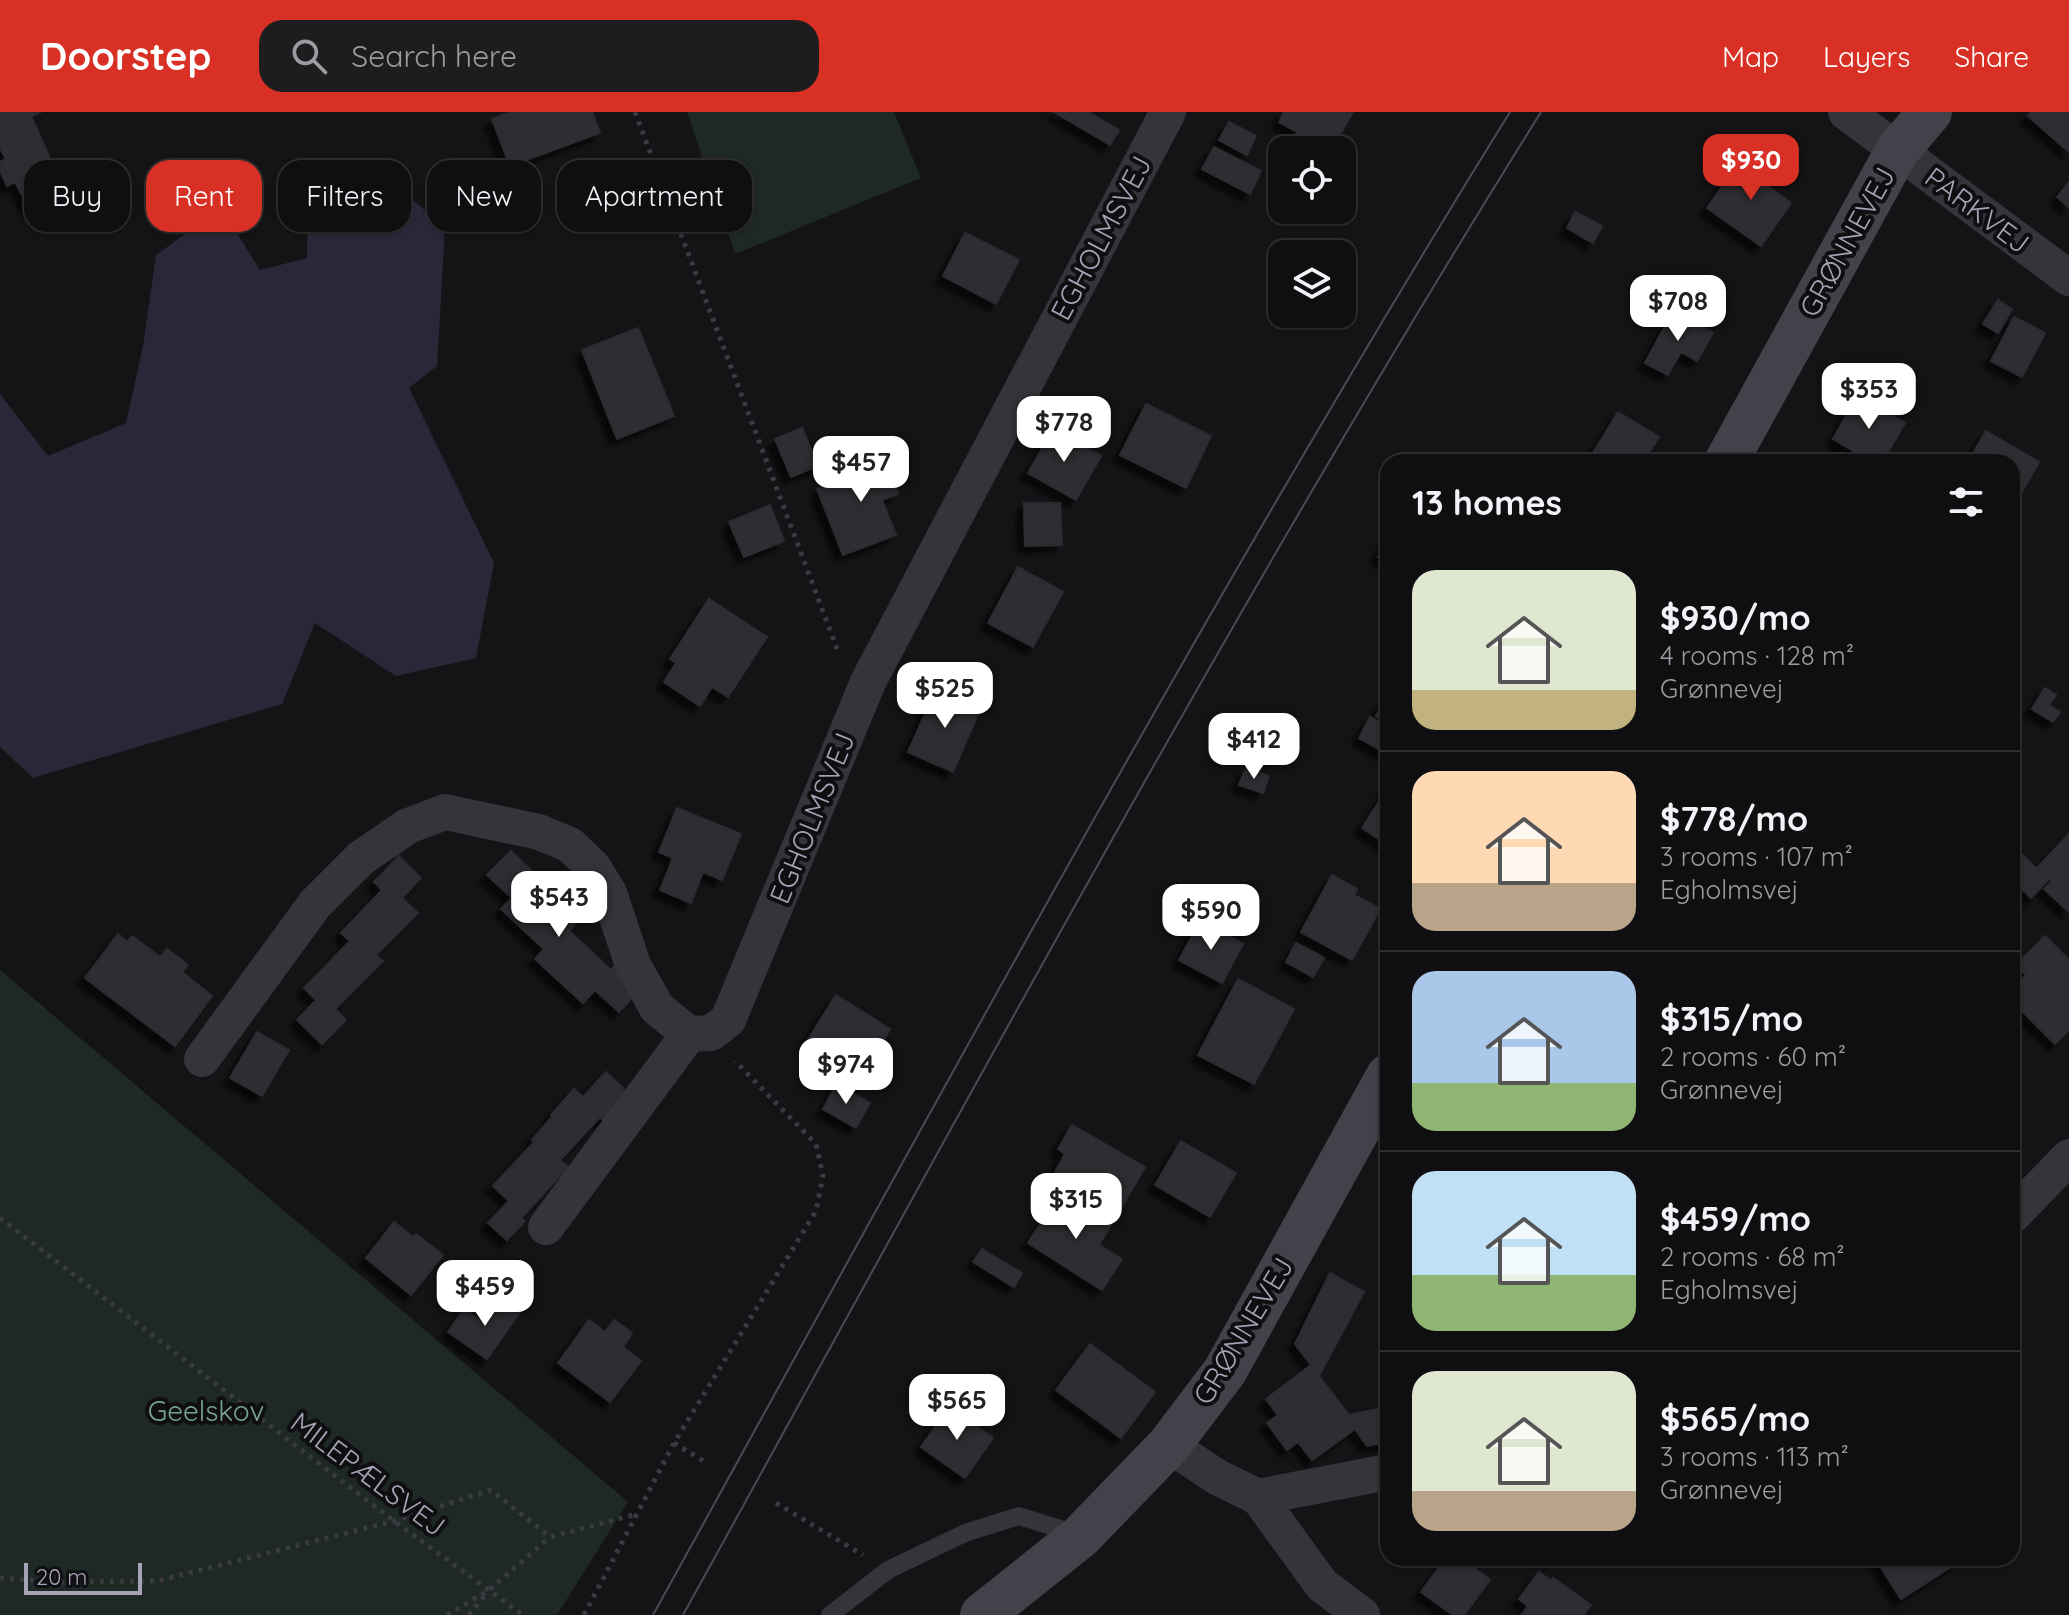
<!DOCTYPE html>
<html lang="en">
<head>
<meta charset="utf-8">
<style>
  body { margin:0; font-family:Quicksand,sans-serif; background:#1d1c1e; color:#f1f3f6; height:100vh; display:flex; flex-direction:column; font-size:30px; white-space:nowrap }
  * { box-sizing:border-box; margin:0 }
  p { font-size:26px; color:#9b9c9f }
  .icon { flex:none; width:44px; height:44px; fill:none; stroke:currentColor; stroke-width:2; stroke-linecap:round; stroke-linejoin:round }
  .map { position:relative; flex:1; overflow:hidden }
  .details { position:absolute; left:1380px; top:342px; width:640px; height:1112px; display:flex; flex-direction:column; background:#0f0e10; border-radius:24px; box-shadow:0 2px 6px #0004,0 0 0 2px #2f2e30 }
  .details>* { flex:none }
  .guide { position:absolute; left:24px; top:48px; width:760px; height:72px; display:flex; gap:16px }
  .controls { position:absolute; left:1268px; top:24px; display:grid; gap:16px }
  .controls a { display:grid; place-items:center; width:88px; height:88px; border-radius:16px; background:#0f0e10; box-shadow:0 2px 6px #0004,0 0 0 2px #2f2e30; font-size:40px }
  .scale { position:absolute; left:24px; bottom:20px; width:118px; box-sizing:border-box; padding-left:8px; border:4px solid #a7a3b6; border-top:0; font-size:22px; line-height:28px; white-space:nowrap; color:#a7a3b6; -webkit-text-stroke:6px #0f0e10; paint-order:stroke }
  .price { position:absolute; translate:-50% -68px; padding:0 18px; border-radius:16px; background:#fff; color:#222; font-size:26px; line-height:52px; filter:drop-shadow(0 2px 4px #0008) }
  .price::after { content:''; position:absolute; left:50%; top:48px; width:24px; height:18px; margin-left:-12px; background:inherit; clip-path:polygon(0 0,100% 0,50% 100%) }
  .price.on { background:#d93025; color:#fff }
  ul { padding:0; list-style:none }
  li { display:flex; align-items:center; gap:24px; height:200px; padding:0 32px }
  li+li { border-top:2px solid #2f2e30 }
  li span { display:grid; place-items:center; flex:none; width:224px; height:160px; border-radius:24px; color:#555 }
  li>.icon { margin-inline-start:auto }
  span .icon { width:96px; height:96px; fill:#fffc; stroke-width:1 }
  li b { font-size:34px }
  h2 { display:flex; justify-content:space-between; align-items:center; height:96px; padding:0 32px; font-size:34px }
  .chip { padding:0 28px; border-radius:24px; background:#0f0e10; box-shadow:0 2px 6px #0004,0 0 0 2px #2f2e30; font-size:28px; line-height:72px }
  .chip.on { background:#d93025; color:#fff }
  header { display:flex; align-items:center; gap:48px; box-sizing:border-box; height:112px; padding:0 40px; background:#d93025; color:#fff }
  header strong { font-size:38px }
  nav { display:flex; gap:44px; margin-inline-start:auto; font-size:28px }
  .search { width:560px; height:72px; background:#1d1c1e; display:flex; align-items:center; gap:20px; box-sizing:border-box; padding:0 28px; border-radius:24px; color:#9b9c9f; font-size:30px }
  .map>svg:first-child { display:block }
  .green { fill:#1e2824 }
  .water { fill:#282839 }
  .building { fill:#2f2e31; stroke:#2f2c31; stroke-width:2; filter:url(#shadow) }
  .lines { fill:none; stroke-linecap:round; stroke-linejoin:round }
  .path { stroke:#3b3941; stroke-width:5; stroke-dasharray:4 6; stroke-linecap:butt }
  .lane { stroke:#36333a; stroke-width:18 }
  .street { stroke:#36333a; stroke-width:36 }
  .secondary { stroke:#44414a; stroke-width:44 }
  .tram { stroke:#4d4a53; stroke-width:2 }
  .labels { text-anchor:middle; stroke-width:8; stroke-linejoin:round; paint-order:stroke }
  .street-label { font-size:28px; fill:#a7a3b6; stroke:#0f0e10 }
  .park-label { font-size:28px; fill:#78a392; stroke:#0f0e10 }
</style>
</head>
<body>
<header>
<strong>Doorstep</strong>
<div class="search"><svg class="icon" aria-label="search" viewBox="0 0 24 24"><circle cx="10" cy="10" r="6"/><path d="M15 15l6 6"/></svg>Search here</div>
<nav><a>Map</a><a>Layers</a><a>Share</a></nav>
</header>
<div class="map">
<svg width="2069" height="1503" viewBox="0 0 2069 1503">
  <defs>
    <filter id="shadow"><feDropShadow dx="-7" dy="7" stdDeviation="2" flood-color="#0009"/></filter>
  </defs>
  <rect width="100%" height="100%" fill="#141315"/>
  <g class="green">
    <path d="M 687,0 L 894,0 L 921,66 L 735,142 Z"/>
    <path d="M 0,858 L 628,1390 L 557,1503 L 0,1503 Z"/>
  </g>
  <path class="water" d="M 397,75 L 445,115 L 437,254 L 409,276 L 494,451 L 476,546 L 396,564 L 315,511 L 282,592 L 33,666 L 0,635 L 0,282 L 48,344 L 126,311 L 143,234 L 156,143 L 221,96 L 260,158 L 307,146 L 308,80 Z"/>
  <g class="building">
    <path d="M 0,0 L 41,0 L 31,4 L 57,62 L 44,67 L 54,89 L 31,99 L 15,70 L 7,74 L 0,58 L 0,50 L 6,47 L 0,36 Z"/>
    <path d="M 511,0 L 592,0 L 600,21 L 510,54 L 492,7 Z"/>
    <path d="M 1054,0 L 1088,0 L 1119,18 L 1110,33 Z"/>
    <path d="M 1284,0 L 1353,0 L 1331,38 L 1306,25 L 1304,29 L 1296,24 L 1297,20 L 1279,10 Z"/>
    <path d="M 2031,0 L 2069,0 L 2069,40 L 2028,4 Z"/>
    <path d="M 1229,10 L 1256,24 L 1247,43 L 1219,28 Z"/>
    <path d="M 1214,35 L 1261,59 L 1250,82 L 1202,57 Z"/>
    <path d="M 1758,47 L 1779,62 L 1769,75 L 1791,91 L 1761,134 L 1707,96 L 1738,52 L 1749,60 Z"/>
    <path d="M 2069,70 L 2069,95 L 2057,85 Z"/>
    <path d="M 1575,100 L 1602,114 L 1593,131 L 1567,116 Z"/>
    <path d="M 965,121 L 1019,148 L 996,192 L 943,164 Z"/>
    <path d="M 1998,188 L 2012,197 L 1998,221 L 1983,212 Z"/>
    <path d="M 1673,199 L 1713,221 L 1697,249 L 1681,240 L 1668,263 L 1645,251 Z"/>
    <path d="M 2014,205 L 2045,221 L 2022,265 L 1991,249 Z"/>
    <path d="M 638,216 L 674,304 L 617,327 L 582,238 Z"/>
    <path d="M 1858,283 L 1905,311 L 1882,350 L 1872,350 L 1833,327 Z"/>
    <path d="M 1146,292 L 1211,324 L 1186,376 L 1120,343 Z"/>
    <path d="M 1618,300 L 1659,325 L 1643,350 L 1597,350 L 1590,346 Z"/>
    <path d="M 802,316 L 818,354 L 791,365 L 775,327 Z"/>
    <path d="M 1053,317 L 1101,344 L 1076,388 L 1028,361 Z"/>
    <path d="M 1986,319 L 2039,350 L 2012,397 L 2012,350 L 1968,350 Z"/>
    <path d="M 879,331 L 898,382 L 882,388 L 896,423 L 843,443 L 817,377 L 868,358 L 861,338 Z"/>
    <path d="M 1024,391 L 1060,391 L 1062,433 L 1025,434 Z"/>
    <path d="M 770,393 L 784,429 L 744,445 L 729,410 Z"/>
    <path d="M 1388,427 L 1388,450 L 1378,445 Z"/>
    <path d="M 1018,455 L 1063,480 L 1033,535 L 988,511 Z"/>
    <path d="M 709,487 L 767,525 L 728,585 L 712,575 L 700,594 L 664,570 L 676,551 L 670,547 Z"/>
    <path d="M 937,575 L 981,595 L 953,660 L 908,640 Z"/>
    <path d="M 2045,576 L 2056,583 L 2049,593 L 2060,600 L 2053,610 L 2032,597 Z"/>
    <path d="M 1386,586 L 1388,587 L 1388,610 L 1376,604 Z"/>
    <path d="M 1370,605 L 1388,614 L 1388,642 L 1359,626 Z"/>
    <path d="M 1246,656 L 1269,664 L 1263,681 L 1239,673 Z"/>
    <path d="M 1388,676 L 1388,733 L 1362,716 Z"/>
    <path d="M 677,696 L 741,722 L 722,768 L 703,760 L 691,791 L 660,778 L 673,746 L 659,740 Z"/>
    <path d="M 2069,722 L 2069,800 L 2044,777 L 2052,769 L 2037,756 Z"/>
    <path d="M 2016,737 L 2048,768 L 2031,786 L 2012,767 L 2012,741 Z"/>
    <path d="M 511,739 L 533,760 L 527,767 L 575,812 L 569,819 L 611,858 L 616,852 L 641,876 L 619,900 L 595,878 L 583,891 L 535,847 L 544,837 L 501,797 L 512,786 L 487,763 Z"/>
    <path d="M 399,744 L 421,766 L 402,786 L 418,801 L 376,843 L 383,849 L 335,897 L 346,908 L 322,932 L 297,908 L 316,888 L 304,876 L 350,829 L 341,821 L 382,778 L 374,770 Z"/>
    <path d="M 1332,763 L 1357,777 L 1354,783 L 1380,797 L 1352,848 L 1301,820 Z"/>
    <path d="M 1200,809 L 1243,832 L 1222,871 L 1179,848 Z"/>
    <path d="M 118,822 L 127,830 L 132,824 L 160,845 L 167,837 L 188,853 L 182,860 L 212,884 L 175,934 L 85,866 Z"/>
    <path d="M 2045,824 L 2069,848 L 2069,918 L 2055,932 L 2012,889 L 2012,878 L 2026,863 L 2016,853 Z"/>
    <path d="M 1296,831 L 1324,846 L 1313,865 L 1286,850 Z"/>
    <path d="M 1238,867 L 1294,897 L 1254,972 L 1198,943 Z"/>
    <path d="M 836,883 L 890,917 L 861,965 L 806,931 Z"/>
    <path d="M 257,920 L 289,938 L 262,984 L 230,966 Z"/>
    <path d="M 606,960 L 630,983 L 605,1010 L 600,1005 L 560,1048 L 568,1055 L 521,1106 L 525,1109 L 507,1128 L 488,1111 L 509,1089 L 493,1074 L 534,1030 L 532,1028 L 553,1004 L 551,1003 L 574,977 L 583,985 Z"/>
    <path d="M 836,973 L 870,991 L 856,1016 L 823,997 Z"/>
    <path d="M 1072,1013 L 1145,1055 L 1120,1098 L 1055,1060 L 1065,1042 L 1058,1037 Z"/>
    <path d="M 1181,1029 L 1236,1061 L 1210,1105 L 1155,1073 Z"/>
    <path d="M 1060,1081 L 1111,1113 L 1099,1133 L 1122,1147 L 1102,1178 L 1028,1131 Z"/>
    <path d="M 394,1110 L 413,1125 L 416,1122 L 443,1143 L 411,1183 L 366,1146 Z"/>
    <path d="M 982,1137 L 1022,1161 L 1014,1175 L 973,1150 Z"/>
    <path d="M 1330,1161 L 1364,1180 L 1319,1264 L 1349,1303 L 1388,1295 L 1388,1330 L 1367,1334 L 1355,1317 L 1312,1348 L 1298,1330 L 1287,1338 L 1267,1311 L 1278,1303 L 1266,1287 L 1311,1253 L 1295,1232 Z"/>
    <path d="M 501,1186 L 520,1200 L 487,1247 L 448,1220 L 464,1197 L 484,1211 Z"/>
    <path d="M 589,1208 L 605,1220 L 614,1208 L 632,1221 L 623,1235 L 641,1249 L 610,1290 L 558,1251 Z"/>
    <path d="M 1090,1232 L 1155,1280 L 1121,1326 L 1056,1278 Z"/>
    <path d="M 949,1295 L 993,1326 L 965,1366 L 921,1335 Z"/>
    <path d="M 1446,1446 L 1461,1446 L 1490,1468 L 1464,1503 L 1453,1503 L 1421,1480 Z"/>
    <path d="M 1875,1446 L 1954,1446 L 1957,1451 L 1901,1487 Z"/>
    <path d="M 1539,1460 L 1551,1469 L 1553,1466 L 1591,1493 L 1584,1503 L 1521,1503 L 1528,1494 L 1519,1487 Z"/>
  </g>
  <g class="lines">
    <g class="path">
      <path d="M 635,0 L 839,542"/>
      <path d="M 0,1106 L 394,1409 L 523,1503"/>
      <path d="M 674,1331 L 707,1351"/>
      <path d="M 776,1391 L 863,1443"/>
      <path d="M 0,1466 L 60,1470 L 157,1469 L 394,1409 L 491,1378 L 550,1425 L 637,1402"/>
      <path d="M 447,1503 L 489,1478 L 550,1425"/>
      <path d="M 469,1503 L 486,1482"/>
      <path d="M 584,1503 L 674,1331 L 816,1099 L 823,1064 L 816,1032 L 735,949"/>
    </g>
    <path class="lane" d="M 830,1503 L 888,1458 L 965,1421 L 1019,1404 L 1079,1423"/>
    <g class="street">
      <path d="M 1846,0 L 2069,166"/>
      <path d="M 202,947 L 315,792 L 361,746 L 408,714 L 445,700 L 539,720 L 570,733 L 593,755 L 609,781 L 633,853 L 657,896 L 689,922 L 711,921 L 728,908 L 868,570 L 1168,0"/>
      <path d="M 2012,1104 L 2069,1045"/>
      <path d="M 546,1115 L 689,922"/>
      <path d="M 1169,1333 L 1217,1365 L 1258,1385 L 1388,1360"/>
      <path d="M 1258,1385 L 1322,1473 L 1362,1503"/>
    </g>
    <g class="secondary">
      <path d="M 1726,350 L 1897,39 L 1930,0"/>
      <path d="M 982,1503 L 1081,1424 L 1169,1333 L 1225,1259 L 1388,964"/>
    </g>
    <g class="tram">
      <path d="M 653,1503 C 932,998 1206,490 1510,0"/>
      <path d="M 683,1503 C 962,998 1235,489 1541,0"/>
    </g>
  </g>
  <g class="labels">
    <g class="street-label">
      <text transform="translate(1977 98) rotate(37)" y="10">PARKVEJ</text>
      <text transform="translate(1101 126) rotate(-62)" y="10">EGHOLMSVEJ</text>
      <text transform="translate(1847 130) rotate(-61)" y="10">GRØNNEVEJ</text>
      <text transform="translate(812 706) rotate(-68)" y="10">EGHOLMSVEJ</text>
      <text transform="translate(1243 1219) rotate(-59)" y="10">GRØNNEVEJ</text>
      <text transform="translate(368 1362) rotate(37)" y="10">MILEPÆLSVEJ</text>
    </g>
    <g class="park-label">
      <text x="206" y="1309">Geelskov</text>
    </g>
  </g>
</svg>
<div class="controls">
<a><svg class="icon" aria-label="locate" viewBox="0 0 24 24"><circle cx="12" cy="12" r="6"/><path d="M12 2v4M12 18v4M2 12h4M18 12h4"/></svg></a>
<a><svg class="icon" aria-label="layers" viewBox="0 0 24 24"><path d="M12 4l9 5-9 5-9-5zM3 14l9 5 9-5"/></svg></a>
</div>
<div class="scale">20 m</div>
<b class="price on" style="left:1751px;top:90px">$930</b>
<b class="price" style="left:1678px;top:231px">$708</b>
<b class="price" style="left:1869px;top:319px">$353</b>
<b class="price" style="left:1064px;top:352px">$778</b>
<b class="price" style="left:861px;top:392px">$457</b>
<b class="price" style="left:945px;top:618px">$525</b>
<b class="price" style="left:1254px;top:669px">$412</b>
<b class="price" style="left:559px;top:827px">$543</b>
<b class="price" style="left:1211px;top:840px">$590</b>
<b class="price" style="left:846px;top:994px">$974</b>
<b class="price" style="left:1076px;top:1129px">$315</b>
<b class="price" style="left:485px;top:1216px">$459</b>
<b class="price" style="left:957px;top:1330px">$565</b>
<div class="guide">
<a class="chip">Buy</a>
<a class="chip on">Rent</a>
<a class="chip">Filters</a>
<a class="chip">New</a>
<a class="chip">Apartment</a>
</div>
<section class="details">
<h2>13 homes<svg class="icon" aria-label="filters" viewBox="0 0 24 24"><path d="M4 7h16M4 17h16"/><circle cx="9" cy="7" r="2"/><circle cx="15" cy="17" r="2"/></svg></h2>
<ul>
<li><span style="background:linear-gradient(#dfe7d0 75%,#c2b280 0)"><svg class="icon" aria-label="home" viewBox="0 0 24 24"><path d="M3 11l9-7 9 7M6 9v11h12V9"/></svg></span><div><b>$930/mo</b><p>4 rooms · 128 m²</p><p>Grønnevej</p></div></li>
<li><span style="background:linear-gradient(#ffd9b3 70%,#b9a48a 0)"><svg class="icon" aria-label="home" viewBox="0 0 24 24"><path d="M3 11l9-7 9 7M6 9v11h12V9"/></svg></span><div><b>$778/mo</b><p>3 rooms · 107 m²</p><p>Egholmsvej</p></div></li>
<li><span style="background:linear-gradient(#a9c7e8 70%,#8fb573 0)"><svg class="icon" aria-label="home" viewBox="0 0 24 24"><path d="M3 11l9-7 9 7M6 9v11h12V9"/></svg></span><div><b>$315/mo</b><p>2 rooms · 60 m²</p><p>Grønnevej</p></div></li>
<li><span style="background:linear-gradient(#bfe0f5 65%,#8fb573 0)"><svg class="icon" aria-label="home" viewBox="0 0 24 24"><path d="M3 11l9-7 9 7M6 9v11h12V9"/></svg></span><div><b>$459/mo</b><p>2 rooms · 68 m²</p><p>Egholmsvej</p></div></li>
<li><span style="background:linear-gradient(#dfe7d0 75%,#b9a48a 0)"><svg class="icon" aria-label="home" viewBox="0 0 24 24"><path d="M3 11l9-7 9 7M6 9v11h12V9"/></svg></span><div><b>$565/mo</b><p>3 rooms · 113 m²</p><p>Grønnevej</p></div></li>
</ul>
</section>
</div>
</body>
</html>
